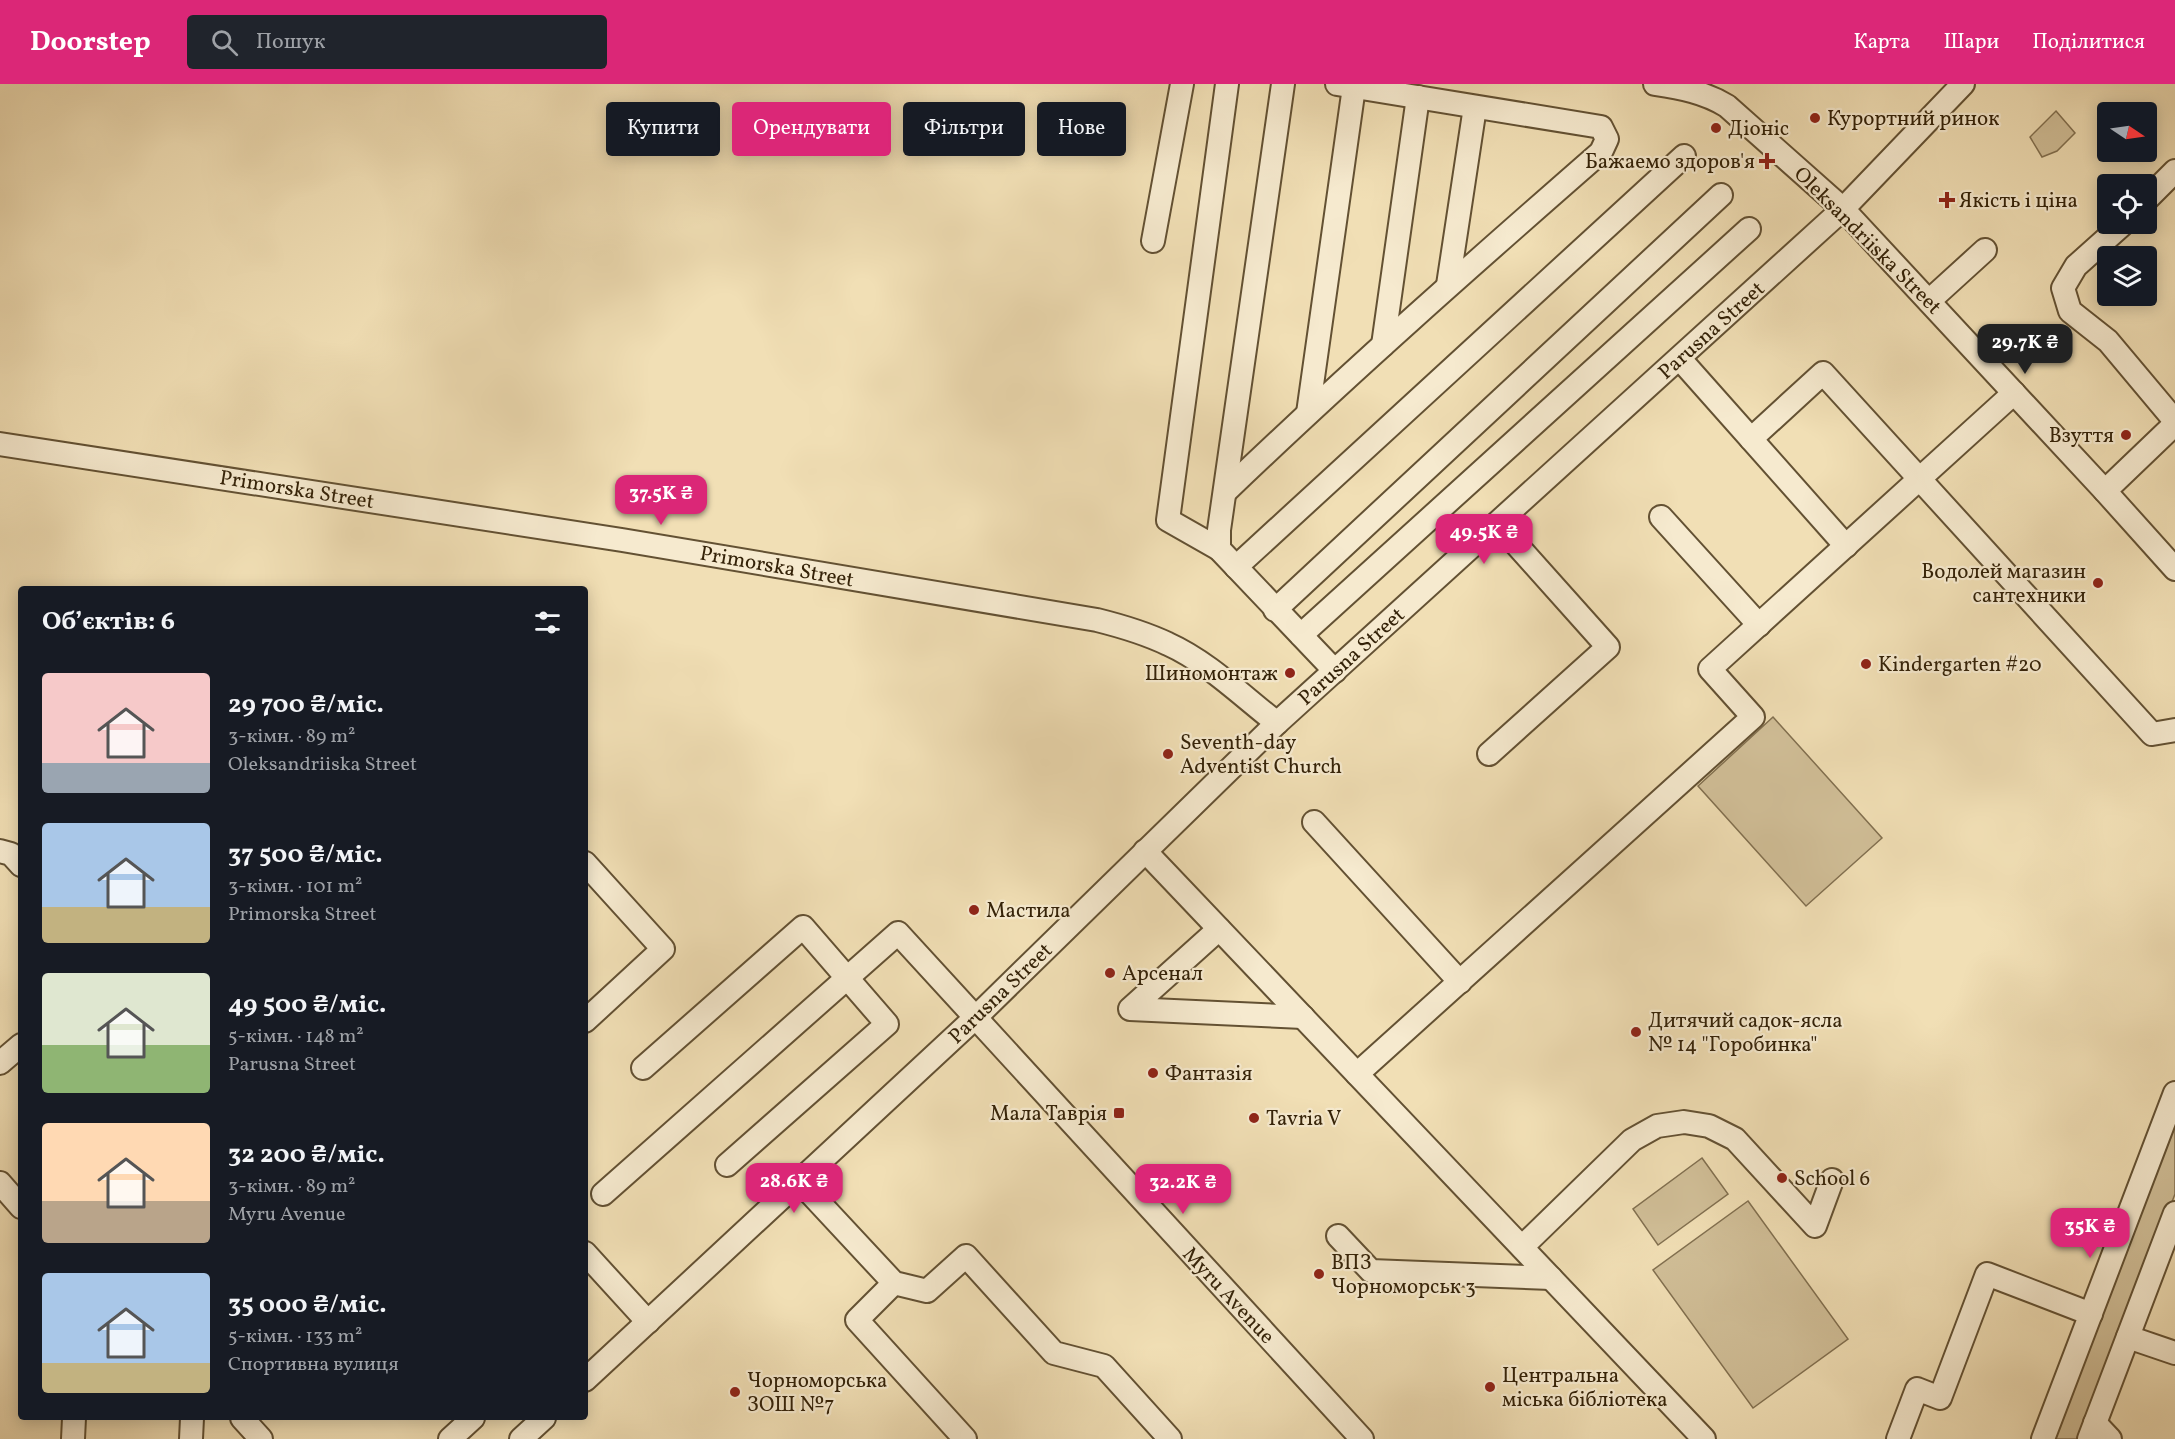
<!DOCTYPE html>
<html lang="uk">
<head>
<meta charset="utf-8">
<style>
  body { margin:0; font-family:Vollkorn,serif; background:#20242c; color:#f1f3f6; height:100vh; display:flex; flex-direction:column; font-size:22px; white-space:nowrap }
  * { box-sizing:border-box; margin:0 }
  p { font-size:20px; color:#9ea1a6 }
  .icon { flex:none; width:33px; height:33px; fill:none; stroke:currentColor; stroke-width:2; stroke-linecap:round; stroke-linejoin:round }
  .map { position:relative; flex:1; overflow:hidden }
  .drawer { position:absolute; left:18px; top:502px; width:570px; height:834px; display:flex; flex-direction:column; background:#171b24; border-radius:6px; box-shadow:0 3px 15px #0003 }
  .drawer>* { flex:none }
  .banner { position:absolute; left:606px; top:18px; width:570px; height:54px; display:flex; gap:12px }
  .needle { width:39px; rotate:103deg }
  .tools { position:absolute; left:2097px; top:18px; display:grid; gap:12px }
  .tools a { display:grid; place-items:center; width:60px; height:60px; border-radius:6px; background:#171b24; box-shadow:0 3px 15px #0003; font-size:30px }
  .price { position:absolute; translate:-50% -51px; padding:0 14px; border-radius:12px; background:#db2777; color:#fff; font-size:20px; line-height:39px; filter:drop-shadow(0 2px 3px #0008) }
  .price::after { content:''; position:absolute; left:50%; top:36px; width:18px; height:14px; margin-left:-9px; background:inherit; clip-path:polygon(0 0,100% 0,50% 100%) }
  .price.selected { background:#222; color:#fff }
  ul { padding:0; list-style:none }
  li { display:flex; align-items:center; gap:18px; height:150px; padding:0 24px }
  li span { display:grid; place-items:center; flex:none; width:168px; height:120px; border-radius:6px; color:#555 }
  li>.icon { margin-inline-start:auto }
  span .icon { width:72px; height:72px; fill:#fffc; stroke-width:1 }
  li b { font-size:26px }
  h2 { display:flex; justify-content:space-between; align-items:center; height:72px; padding:0 24px; font-size:26px }
  .tag { padding:0 21px; border-radius:6px; background:#171b24; box-shadow:0 3px 15px #0003; font-size:21px; line-height:54px }
  .tag.selected { background:#db2777; color:#fff }
  header { display:flex; align-items:center; gap:36px; box-sizing:border-box; height:84px; padding:0 30px; background:#db2777; color:#fff }
  header strong { font-size:28px }
  nav { display:flex; gap:33px; margin-inline-start:auto; font-size:21px }
  .search { width:420px; height:54px; background:#20242c; display:flex; align-items:center; gap:15px; box-sizing:border-box; padding:0 21px; border-radius:6px; color:#9ea1a6; font-size:22px }
  .map>svg:first-child { display:block }
  .green { fill:#d1bf98; stroke:#827050; stroke-width:1.5 }
  .lines { fill:none; stroke-linecap:round; stroke-linejoin:round }
  .minor-casing { stroke:#635133; stroke-width:26 }
  .minor { stroke:#f6eacf; stroke-width:22 }
  .poi-dot { fill:#8f2418; stroke:#f6eacf; stroke-width:2 }
  .labels { text-anchor:middle; stroke-width:4.5; stroke-linejoin:round; paint-order:stroke }
  .poi-label { font-size:21px; fill:#342208; stroke:#f6eacf; text-anchor:start }
  .street-label { font-size:21px; fill:#342208; stroke:#f6eacf }
</style>
</head>
<body>
<header>
<strong>Doorstep</strong>
<div class="search"><svg class="icon" aria-label="search" viewBox="0 0 24 24"><circle cx="10" cy="10" r="6"/><path d="M15 15l6 6"/></svg>Пошук</div>
<nav><a>Карта</a><a>Шари</a><a>Поділитися</a></nav>
</header>
<div class="map">
<svg width="2175" height="1355" viewBox="0 0 2175 1355">
  <rect width="100%" height="100%" fill="#f1dfb5"/>
  <filter id="stains"><feTurbulence type="fractalNoise" baseFrequency=".00333" numOctaves="4"/><feColorMatrix values="0 0 0 0 .2 0 0 0 0 .09 0 0 0 0 .02 0 0 0 .5 -.17"/></filter>
  <radialGradient id="worn" r=".72"><stop offset=".6" stop-color="#630" stop-opacity="0"/><stop offset="1" stop-color="#630" stop-opacity=".3"/></radialGradient>
  <g class="green">
    <path d="M 2056,27 L 2075,49 L 2057,67 L 2042,73 L 2030,53 Z"/>
    <path d="M 1773,633 L 1882,754 L 1806,822 L 1698,702 Z"/>
    <path d="M 2175,1024 L 2175,1110 L 2081,1355 L 2049,1355 Z"/>
    <path d="M 1702,1074 L 1728,1110 L 1658,1161 L 1633,1125 Z"/>
    <path d="M 1748,1117 L 1848,1255 L 1753,1324 L 1653,1186 Z"/>
  </g>
  <g class="lines">
    <defs>
      <g id="minor">
        <path d="M 1283,0 L 1219,446 L 1219,465 L 1335,587"/>
        <path d="M 1655,0 C 1681,4 1704,8 1727,22 L 1843,125 L 2105,407 L 2175,485"/>
        <path d="M 2146,116 L 2175,87"/>
        <path d="M 2123,140 L 2076,182 L 2063,204 L 2070,227 L 2108,257 L 2175,337"/>
        <path d="M 1153,157 L 1182,0"/>
        <path d="M 1448,201 L 1475,23"/>
        <path d="M 1929,217 L 1985,166"/>
        <path d="M 1383,261 L 1418,13"/>
        <path d="M 1680,275 L 1846,462"/>
        <path d="M 1308,329 L 1354,3"/>
        <path d="M 1751,355 L 1823,289 L 2152,650 L 2175,646"/>
        <path d="M 0,360 L 622,456 L 1097,536 C 1121,542 1145,549 1168,560 C 1208,578 1242,612 1277,639"/>
        <path d="M 2105,407 L 2175,340"/>
        <path d="M 1225,408 C 1347,291 1474,179 1601,68 L 1607,55 L 1601,43 L 1337,0"/>
        <path d="M 1661,433 L 1759,541"/>
        <path d="M 1219,465 L 1168,436 L 1227,0"/>
        <path d="M 1236,483 L 1684,72"/>
        <path d="M 1275,526 L 1721,111"/>
        <path d="M 1301,551 L 1749,145"/>
        <path d="M 1489,670 L 1608,563 L 1498,440"/>
        <path d="M 1314,738 L 1460,898"/>
        <path d="M 0,767 L 11,770 L 21,781"/>
        <path d="M 1145,767 L 1704,1355"/>
        <path d="M 585,779 L 663,865 L 585,937"/>
        <path d="M 1219,845 L 1130,925 L 1303,933"/>
        <path d="M 0,979 L 21,961"/>
        <path d="M 643,984 L 803,843 L 887,940 L 727,1081"/>
        <path d="M 1357,990 L 1753,633 L 1710,585 L 2014,309"/>
        <path d="M 799,1097 L 894,1199 L 927,1207 L 966,1172 L 1054,1269 L 1104,1282 L 1170,1355"/>
        <path d="M 0,1099 L 21,1123"/>
        <path d="M 603,1110 L 898,849 L 1362,1355"/>
        <path d="M 1338,1152 L 1371,1187 L 1551,1194"/>
        <path d="M 1522,1163 L 1632,1056 L 1657,1042 L 1684,1038 L 1709,1042 L 1735,1055 L 1815,1142 L 1832,1096"/>
        <path d="M 585,1169 L 648,1238"/>
        <path d="M 894,1199 L 857,1236 L 965,1355"/>
        <path d="M 2128,1253 L 2175,1269"/>
        <path d="M 585,1296 L 975,934 L 1277,639 L 1843,125 L 1963,0"/>
        <path d="M 242,1334 L 261,1355"/>
        <path d="M 2095,1339 L 2110,1355"/>
        <path d="M 73,1355 L 74,1334"/>
        <path d="M 191,1355 L 192,1334"/>
        <path d="M 450,1355 L 473,1334"/>
        <path d="M 521,1355 L 544,1334"/>
        <path d="M 1898,1355 L 1917,1305 L 1940,1314 L 1987,1190 L 2091,1230"/>
        <path d="M 2043,1355 L 2175,1009"/>
        <path d="M 2089,1355 L 2175,1129"/>
      </g>
    </defs>
    <use href="#minor" class="minor-casing"/>
    <use href="#minor" class="minor"/>
  </g>
  <g class="poi-dot">
    <circle cx="1815" cy="34" r="6"/>
    <circle cx="1716" cy="44" r="6"/>
    <path d="M1764 68h6v6h6v6h-6v6h-6v-6h-6v-6h6z"/>
    <path d="M1944 107h6v6h6v6h-6v6h-6v-6h-6v-6h6z"/>
    <circle cx="2126" cy="351" r="6"/>
    <circle cx="2098" cy="499" r="6"/>
    <circle cx="1866" cy="580" r="6"/>
    <circle cx="1290" cy="589" r="6"/>
    <circle cx="1168" cy="670" r="6"/>
    <circle cx="974" cy="826" r="6"/>
    <circle cx="1110" cy="889" r="6"/>
    <circle cx="1636" cy="948" r="6"/>
    <circle cx="1153" cy="989" r="6"/>
    <rect x="1113" y="1023" width="12" height="12" rx="3"/>
    <circle cx="1254" cy="1034" r="6"/>
    <circle cx="1782" cy="1094" r="6"/>
    <circle cx="1319" cy="1190" r="6"/>
    <circle cx="1490" cy="1303" r="6"/>
    <circle cx="735" cy="1308" r="6"/>
  </g>
  <g class="labels">
    <g class="poi-label">
      <text x="1827" y="41">Курортний ринок</text>
      <text x="1728" y="51">Діоніс</text>
      <text x="1755" y="84" text-anchor="end">Бажаемо здоров'я</text>
      <text x="1959" y="123">Якість і ціна</text>
      <text x="2114" y="358" text-anchor="end">Взуття</text>
      <text x="2086" y="494" text-anchor="end">Водолей магазин<tspan x="2086" dy="24">сантехники</tspan></text>
      <text x="1878" y="587">Kindergarten #20</text>
      <text x="1278" y="596" text-anchor="end">Шиномонтаж</text>
      <text x="1180" y="665">Seventh-day<tspan x="1180" dy="24">Adventist Church</tspan></text>
      <text x="986" y="833">Мастила</text>
      <text x="1122" y="896">Арсенал</text>
      <text x="1648" y="943">Дитячий садок-ясла<tspan x="1648" dy="24">№ 14 "Горобинка"</tspan></text>
      <text x="1165" y="996">Фантазія</text>
      <text x="1107" y="1036" text-anchor="end">Мала Таврія</text>
      <text x="1266" y="1041">Tavria V</text>
      <text x="1794" y="1101">School 6</text>
      <text x="1331" y="1185">ВПЗ<tspan x="1331" dy="24">Чорноморськ 3</tspan></text>
      <text x="1502" y="1298">Центральна<tspan x="1502" dy="24">міська бібліотека</tspan></text>
      <text x="747" y="1303">Чорноморська<tspan x="747" dy="24">ЗОШ №7</tspan></text>
    </g>
    <g class="street-label">
      <text transform="translate(1868 156) rotate(45)" y="7">Oleksandriiska Street</text>
      <text transform="translate(1711 246) rotate(-42)" y="7">Parusna Street</text>
      <text transform="translate(297 405) rotate(9)" y="7">Primorska Street</text>
      <text transform="translate(777 482) rotate(10)" y="7">Primorska Street</text>
      <text transform="translate(1351 572) rotate(-42)" y="7">Parusna Street</text>
      <text transform="translate(1000 909) rotate(-44)" y="7">Parusna Street</text>
      <text transform="translate(1229 1211) rotate(47)" y="7">Myru Avenue</text>
    </g>
  </g>
  <rect width="100%" height="100%" filter="url(#stains)"/>
  <rect width="100%" height="100%" fill="url(#worn)"/>
</svg>
<div class="tools">
<a><svg class="needle" viewBox="-14 -14 28 28"><path d="M0-13l5 13h-10z" fill="#e53935"/><path d="M0 13l5-13h-10z" fill="#9ea1a6"/></svg></a>
<a><svg class="icon" aria-label="locate" viewBox="0 0 24 24"><circle cx="12" cy="12" r="6"/><path d="M12 2v4M12 18v4M2 12h4M18 12h4"/></svg></a>
<a><svg class="icon" aria-label="layers" viewBox="0 0 24 24"><path d="M12 4l9 5-9 5-9-5zM3 14l9 5 9-5"/></svg></a>
</div>
<b class="price selected" style="left:2025px;top:291px">29.7K ₴</b>
<b class="price" style="left:661px;top:442px">37.5K ₴</b>
<b class="price" style="left:1484px;top:481px">49.5K ₴</b>
<b class="price" style="left:794px;top:1130px">28.6K ₴</b>
<b class="price" style="left:1183px;top:1131px">32.2K ₴</b>
<b class="price" style="left:2090px;top:1175px">35K ₴</b>
<div class="banner">
<a class="tag">Купити</a>
<a class="tag selected">Орендувати</a>
<a class="tag">Фільтри</a>
<a class="tag">Нове</a>
</div>
<section class="drawer">
<h2>Об’єктів: 6<svg class="icon" aria-label="filters" viewBox="0 0 24 24"><path d="M4 7h16M4 17h16"/><circle cx="9" cy="7" r="2"/><circle cx="15" cy="17" r="2"/></svg></h2>
<ul>
<li><span style="background:linear-gradient(#f6c9c9 75%,#9aa5b1 0)"><svg class="icon" aria-label="home" viewBox="0 0 24 24"><path d="M3 11l9-7 9 7M6 9v11h12V9"/></svg></span><div><b>29 700 ₴/міс.</b><p>3-кімн. · 89 m²</p><p>Oleksandriiska Street</p></div></li>
<li><span style="background:linear-gradient(#a9c7e8 70%,#c2b280 0)"><svg class="icon" aria-label="home" viewBox="0 0 24 24"><path d="M3 11l9-7 9 7M6 9v11h12V9"/></svg></span><div><b>37 500 ₴/міс.</b><p>3-кімн. · 101 m²</p><p>Primorska Street</p></div></li>
<li><span style="background:linear-gradient(#dfe7d0 60%,#8fb573 0)"><svg class="icon" aria-label="home" viewBox="0 0 24 24"><path d="M3 11l9-7 9 7M6 9v11h12V9"/></svg></span><div><b>49 500 ₴/міс.</b><p>5-кімн. · 148 m²</p><p>Parusna Street</p></div></li>
<li><span style="background:linear-gradient(#ffd9b3 65%,#b9a48a 0)"><svg class="icon" aria-label="home" viewBox="0 0 24 24"><path d="M3 11l9-7 9 7M6 9v11h12V9"/></svg></span><div><b>32 200 ₴/міс.</b><p>3-кімн. · 89 m²</p><p>Myru Avenue</p></div></li>
<li><span style="background:linear-gradient(#a9c7e8 75%,#c2b280 0)"><svg class="icon" aria-label="home" viewBox="0 0 24 24"><path d="M3 11l9-7 9 7M6 9v11h12V9"/></svg></span><div><b>35 000 ₴/міс.</b><p>5-кімн. · 133 m²</p><p>Спортивна вулиця</p></div></li>
</ul>
</section>
</div>
</body>
</html>
